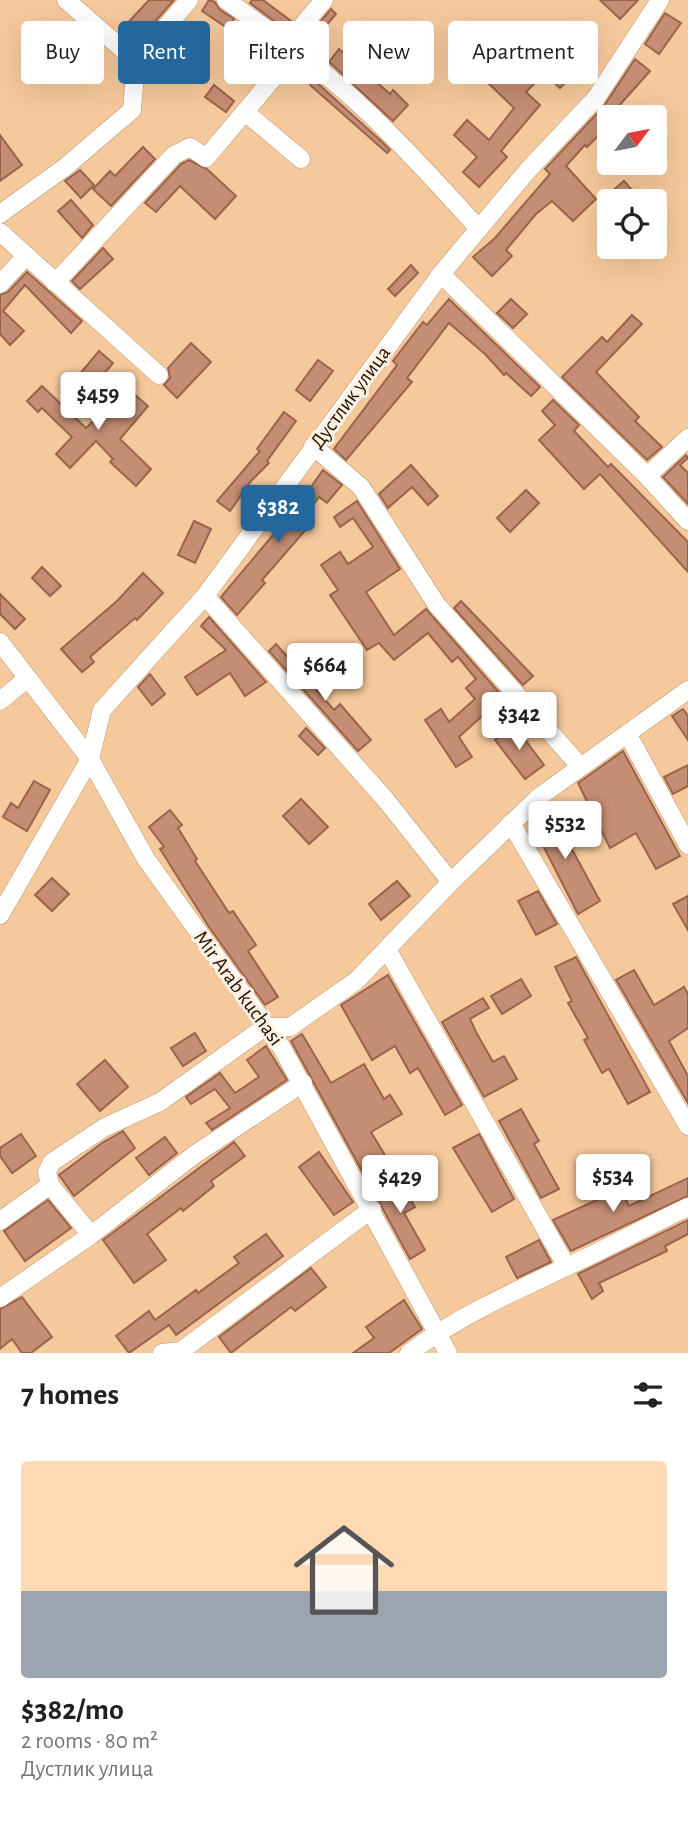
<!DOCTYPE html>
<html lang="en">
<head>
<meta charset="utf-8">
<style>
  body { margin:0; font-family:"Alegreya Sans",sans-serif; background:#f6f6f6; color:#202124; height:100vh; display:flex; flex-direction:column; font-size:26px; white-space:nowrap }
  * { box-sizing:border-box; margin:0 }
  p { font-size:23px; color:#757577 }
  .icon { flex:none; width:38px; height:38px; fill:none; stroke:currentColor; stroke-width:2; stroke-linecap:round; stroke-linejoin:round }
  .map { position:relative; height:1353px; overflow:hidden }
  .side { display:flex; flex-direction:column; background:#fff; flex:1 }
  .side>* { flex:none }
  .hud { position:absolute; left:21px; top:21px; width:648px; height:63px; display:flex; gap:14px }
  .needle { width:46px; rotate:58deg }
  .tools { position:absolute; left:597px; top:105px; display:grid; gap:14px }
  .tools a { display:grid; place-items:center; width:70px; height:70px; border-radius:7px; background:#fff; box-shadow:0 7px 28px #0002; font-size:35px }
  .price { position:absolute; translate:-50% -60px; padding:0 16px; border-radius:7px; background:#fff; color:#222; font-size:23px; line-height:46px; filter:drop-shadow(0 2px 4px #0008) }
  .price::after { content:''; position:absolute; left:50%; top:42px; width:21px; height:16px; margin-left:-10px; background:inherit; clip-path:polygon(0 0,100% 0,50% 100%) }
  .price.current { background:#23679c; color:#fff }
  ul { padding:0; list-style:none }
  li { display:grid; align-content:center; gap:14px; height:371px; padding:0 21px }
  li span { display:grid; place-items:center; height:217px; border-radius:7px; color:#555 }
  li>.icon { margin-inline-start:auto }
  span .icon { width:126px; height:126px; fill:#fffc; stroke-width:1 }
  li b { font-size:30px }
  h2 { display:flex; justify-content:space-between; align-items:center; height:84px; padding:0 21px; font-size:30px }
  .tag { padding:0 24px; border-radius:7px; background:#fff; box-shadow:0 7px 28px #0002; font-size:24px; line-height:63px }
  .tag.current { background:#23679c; color:#fff }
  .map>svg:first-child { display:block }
  .building { fill:#c58d73; stroke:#99644b; stroke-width:2 }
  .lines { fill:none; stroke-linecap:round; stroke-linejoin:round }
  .minor-casing { stroke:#be9367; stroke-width:19 }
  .minor { stroke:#fff; stroke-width:18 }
  .labels { text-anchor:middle; stroke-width:6; stroke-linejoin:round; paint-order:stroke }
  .street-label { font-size:21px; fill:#211202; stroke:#fff1e3 }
</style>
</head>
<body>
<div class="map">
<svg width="688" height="1353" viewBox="0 0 688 1353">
  <rect width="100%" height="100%" fill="#f6c99c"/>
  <g class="building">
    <path d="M 149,0 L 174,0 L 137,42 L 122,29 Z"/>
    <path d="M 209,0 L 215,2 L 219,9 L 234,19 L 227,28 L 202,11 Z"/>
    <path d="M 252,0 L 263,0 L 291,21 L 285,29 L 250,3 Z"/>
    <path d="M 600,0 L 638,0 L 620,19 Z"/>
    <path d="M 331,9 L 336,14 L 308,46 L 303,42 Z"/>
    <path d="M 665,13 L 681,23 L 659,54 L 645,44 Z"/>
    <path d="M 181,27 L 192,37 L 172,59 L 161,49 Z"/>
    <path d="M 571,48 L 585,62 L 560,88 L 545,74 Z"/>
    <path d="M 339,49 L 390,94 L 393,90 L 408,105 L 393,121 L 329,62 Z"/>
    <path d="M 520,58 L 540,78 L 526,92 L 540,105 L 501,151 L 507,157 L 479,187 L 463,172 L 477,157 L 454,135 L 467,120 L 489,140 L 514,108 L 486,81 L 500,67 L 506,73 Z"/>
    <path d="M 635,59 L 650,71 L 609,117 L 609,125 L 587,147 L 585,145 L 566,166 L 596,199 L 573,221 L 552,201 L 536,214 L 506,250 L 512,256 L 492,276 L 473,257 L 495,238 L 550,174 L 545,169 L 604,106 Z"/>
    <path d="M 314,80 L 381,141 L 390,150 L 387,153 L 310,85 Z"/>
    <path d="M 214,85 L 234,101 L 226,112 L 205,97 Z"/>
    <path d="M 0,135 L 22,165 L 0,181 Z"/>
    <path d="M 143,147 L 155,159 L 111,206 L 93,189 L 110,171 L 115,176 Z"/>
    <path d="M 189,160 L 207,169 L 236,196 L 215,219 L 180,186 L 156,212 L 145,203 L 181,164 Z"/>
    <path d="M 80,170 L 94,185 L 81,198 L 65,181 Z"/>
    <path d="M 624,181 L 642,201 L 619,201 L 611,192 Z"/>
    <path d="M 71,200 L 93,225 L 82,238 L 58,211 Z"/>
    <path d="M 103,248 L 113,259 L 80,289 L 72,281 Z"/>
    <path d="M 411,265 L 418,273 L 395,296 L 388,289 Z"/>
    <path d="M 27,272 L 82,321 L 71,333 L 25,285 L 3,311 L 24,331 L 10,345 L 0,334 L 0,295 L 8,292 Z"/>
    <path d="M 449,299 L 540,387 L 531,396 L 506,373 L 504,375 L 485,354 L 449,323 L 407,378 L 412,382 L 346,460 L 334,449 L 397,365 L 393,361 L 423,322 L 427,325 Z"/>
    <path d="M 511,299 L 527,314 L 513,328 L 497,313 Z"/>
    <path d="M 632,315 L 642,324 L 596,372 L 639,417 L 635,421 L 662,447 L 647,460 L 562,377 L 602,337 L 607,342 Z"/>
    <path d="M 191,343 L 211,362 L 177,398 L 164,385 L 170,378 L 168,368 Z"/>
    <path d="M 99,351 L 113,363 L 88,393 L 74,381 Z"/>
    <path d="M 318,360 L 333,371 L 310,401 L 296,390 Z"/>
    <path d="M 42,386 L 86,428 L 98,417 L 102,420 L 128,389 L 148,406 L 120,439 L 151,469 L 136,486 L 110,462 L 113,459 L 96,441 L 70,468 L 56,454 L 72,437 L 42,408 L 38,412 L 27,401 Z"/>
    <path d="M 553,400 L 579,425 L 574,431 L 608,467 L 611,464 L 688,542 L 688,572 L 600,474 L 584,489 L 539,440 L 555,425 L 542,411 Z"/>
    <path d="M 284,412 L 296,421 L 267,461 L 269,463 L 251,481 L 230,511 L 217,501 L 260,451 L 257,449 Z"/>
    <path d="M 686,455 L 688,458 L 680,465 L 688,473 L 688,504 L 663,477 Z"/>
    <path d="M 411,465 L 438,496 L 428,505 L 412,487 L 388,508 L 379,494 Z"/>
    <path d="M 323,470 L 342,485 L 327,503 L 319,497 L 304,516 L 310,525 L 262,580 L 265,583 L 237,615 L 221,597 L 278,529 L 280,531 Z"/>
    <path d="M 526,490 L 539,503 L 510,532 L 497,518 Z"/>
    <path d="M 357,501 L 400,569 L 366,592 L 394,635 L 426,609 L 503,697 L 459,737 L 472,757 L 456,767 L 425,720 L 441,709 L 449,722 L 475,699 L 466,688 L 476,679 L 458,657 L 452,662 L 428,633 L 394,660 L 379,643 L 367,650 L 330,595 L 338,590 L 321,565 L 340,552 L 348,564 L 373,547 L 353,518 L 340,527 L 334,517 Z"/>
    <path d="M 194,521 L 211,529 L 195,563 L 178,555 Z"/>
    <path d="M 42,567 L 61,586 L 50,596 L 32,578 Z"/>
    <path d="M 143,573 L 163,593 L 137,620 L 135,618 L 90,657 L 94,662 L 82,672 L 61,649 L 117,601 Z"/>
    <path d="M 0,594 L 25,619 L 15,629 L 0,614 Z"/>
    <path d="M 461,601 L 533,676 L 523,685 L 454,608 Z"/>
    <path d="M 209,617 L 266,682 L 245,696 L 230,673 L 197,695 L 185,677 L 226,650 L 201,626 Z"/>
    <path d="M 276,644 L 334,710 L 340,704 L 371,740 L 358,751 L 269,651 Z"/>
    <path d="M 150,674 L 165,694 L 152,705 L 138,687 Z"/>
    <path d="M 683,709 L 688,716 L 688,740 L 672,716 Z"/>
    <path d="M 514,725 L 544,765 L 525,779 L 495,740 Z"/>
    <path d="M 306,728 L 325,748 L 318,755 L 299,736 Z"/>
    <path d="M 623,751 L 680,856 L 656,869 L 636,833 L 610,848 L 578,783 Z"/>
    <path d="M 688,765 L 688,786 L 673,794 L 664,777 Z"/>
    <path d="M 34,781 L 50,790 L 27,831 L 3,817 L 11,803 L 18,808 Z"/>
    <path d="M 301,799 L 328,827 L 309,844 L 283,816 Z"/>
    <path d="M 555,809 L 566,828 L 562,831 L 600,901 L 578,914 L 531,822 Z"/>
    <path d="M 170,810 L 182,825 L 178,828 L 197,859 L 195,861 L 229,913 L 233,911 L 256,945 L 248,951 L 278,997 L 265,1005 L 209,927 L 160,849 L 164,847 L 149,827 Z"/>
    <path d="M 52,878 L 69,894 L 52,911 L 35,895 Z"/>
    <path d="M 397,881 L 410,896 L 381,920 L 369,904 Z"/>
    <path d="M 538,891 L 557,924 L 536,935 L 518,901 Z"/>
    <path d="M 688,896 L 688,930 L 673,904 Z"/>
    <path d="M 576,957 L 650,1092 L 628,1104 L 609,1069 L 602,1073 L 584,1040 L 588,1038 L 568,1003 L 572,1001 L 555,967 Z"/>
    <path d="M 634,970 L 654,1005 L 684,987 L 688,994 L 688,1028 L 669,1041 L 688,1076 L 688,1103 L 616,980 Z"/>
    <path d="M 388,975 L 462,1105 L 445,1115 L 418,1068 L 410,1073 L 395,1046 L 372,1060 L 341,1005 Z"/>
    <path d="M 521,979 L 531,996 L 502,1014 L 491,996 Z"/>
    <path d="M 483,998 L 489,1008 L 470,1019 L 476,1032 L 493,1062 L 504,1056 L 517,1079 L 484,1097 L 442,1022 Z"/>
    <path d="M 195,1033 L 206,1051 L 183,1066 L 171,1048 Z"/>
    <path d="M 302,1034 L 331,1083 L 364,1064 L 384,1099 L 390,1095 L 402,1114 L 371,1132 L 386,1157 L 362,1171 L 291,1041 Z"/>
    <path d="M 266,1046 L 287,1080 L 212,1130 L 206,1123 L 230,1108 L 215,1089 L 191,1104 L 186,1097 L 220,1073 L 235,1093 L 259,1077 L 247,1060 Z"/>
    <path d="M 105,1060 L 128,1087 L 100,1111 L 77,1084 Z"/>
    <path d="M 521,1109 L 539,1141 L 534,1144 L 559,1189 L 541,1198 L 499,1121 Z"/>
    <path d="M 123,1131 L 135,1148 L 74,1196 L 59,1175 L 102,1143 Z"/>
    <path d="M 21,1134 L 36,1156 L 12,1173 L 0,1156 L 0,1148 Z"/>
    <path d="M 479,1134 L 514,1199 L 492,1212 L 453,1148 Z"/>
    <path d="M 165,1137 L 177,1153 L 149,1175 L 136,1158 Z"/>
    <path d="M 234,1142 L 245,1156 L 211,1181 L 214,1186 L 183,1211 L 181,1208 L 147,1234 L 166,1260 L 134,1283 L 103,1240 Z"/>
    <path d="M 319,1152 L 353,1202 L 334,1215 L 299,1167 Z"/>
    <path d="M 398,1177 L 415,1207 L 404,1213 L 425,1250 L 410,1259 L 373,1191 Z"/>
    <path d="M 688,1178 L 688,1196 L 571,1251 L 553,1220 L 621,1189 L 629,1206 Z"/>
    <path d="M 48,1200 L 71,1228 L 25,1261 L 4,1231 Z"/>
    <path d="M 688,1220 L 688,1234 L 665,1246 L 667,1251 L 599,1283 L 603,1291 L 592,1299 L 578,1274 Z"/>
    <path d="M 266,1234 L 283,1256 L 176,1335 L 169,1325 L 129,1353 L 116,1336 L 149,1311 L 155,1320 L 196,1290 L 198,1293 L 239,1263 L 234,1257 Z"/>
    <path d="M 539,1240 L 551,1262 L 517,1278 L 506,1257 Z"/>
    <path d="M 311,1268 L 326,1287 L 295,1311 L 291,1307 L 231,1353 L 219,1337 Z"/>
    <path d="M 22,1297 L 52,1337 L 31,1353 L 22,1353 L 12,1339 L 0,1349 L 0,1309 Z"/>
    <path d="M 404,1300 L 422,1329 L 389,1353 L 353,1353 L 374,1338 L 366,1327 Z"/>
  </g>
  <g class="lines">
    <defs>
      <g id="minor">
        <path d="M 66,0 L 136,61"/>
        <path d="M 226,0 C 271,32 316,64 357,102 C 400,142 439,185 479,229"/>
        <path d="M 287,44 L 324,0"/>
        <path d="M 245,112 L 301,159"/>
        <path d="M 0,214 L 64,168 L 132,110 L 136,61 L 189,0"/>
        <path d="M 0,232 L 159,375"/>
        <path d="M 441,274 L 647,476 L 688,521"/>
        <path d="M 55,283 L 174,155 L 190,147 L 206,158 L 296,51"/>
        <path d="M 0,284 L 26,256"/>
        <path d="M 313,446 L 361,487 L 437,605 L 580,766"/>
        <path d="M 647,476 L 688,438"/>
        <path d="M 205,596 L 385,799 L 451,882"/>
        <path d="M 0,642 L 90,759 L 146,859 L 282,1048 L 448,1353"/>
        <path d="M 0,701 L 28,678"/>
        <path d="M 628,735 L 688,845"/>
        <path d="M 511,823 L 688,1126"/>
        <path d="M 0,915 L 90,759 L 102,710 L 205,596 L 441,274 L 528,170 L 596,98 L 660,0"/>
        <path d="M 388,951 L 567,1267"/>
        <path d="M 50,1185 L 91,1235"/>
        <path d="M 0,1221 L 50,1185 L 47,1172 L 52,1162 L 105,1127 L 160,1102 L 265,1027 L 290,1027 L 356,981 L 451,882 L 539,797 L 688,690"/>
        <path d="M 0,1298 L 91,1235 L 194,1155 L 303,1083"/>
        <path d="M 162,1353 L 181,1351 L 372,1209"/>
        <path d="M 409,1353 C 459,1316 513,1292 568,1266 C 609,1248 647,1226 688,1207"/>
      </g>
    </defs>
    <use href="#minor" class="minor-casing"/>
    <use href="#minor" class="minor"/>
  </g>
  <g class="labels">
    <g class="street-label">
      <text transform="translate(350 397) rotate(-54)" y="7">Дустлик улица</text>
      <text transform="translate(239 988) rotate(54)" y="7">Mir Arab kuchasi</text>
    </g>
  </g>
</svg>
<div class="tools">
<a><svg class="needle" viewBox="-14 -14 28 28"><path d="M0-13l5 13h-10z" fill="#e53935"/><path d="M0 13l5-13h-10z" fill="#757577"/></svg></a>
<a><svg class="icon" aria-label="locate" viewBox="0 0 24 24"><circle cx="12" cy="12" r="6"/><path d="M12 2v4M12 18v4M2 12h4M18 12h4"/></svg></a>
</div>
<b class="price" style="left:98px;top:432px">$459</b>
<b class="price current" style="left:278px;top:545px">$382</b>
<b class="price" style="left:325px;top:703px">$664</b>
<b class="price" style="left:519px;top:752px">$342</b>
<b class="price" style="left:565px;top:861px">$532</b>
<b class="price" style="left:613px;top:1214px">$534</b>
<b class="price" style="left:400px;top:1215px">$429</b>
<div class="hud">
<a class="tag">Buy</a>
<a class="tag current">Rent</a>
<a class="tag">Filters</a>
<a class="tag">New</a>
<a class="tag">Apartment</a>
</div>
</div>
<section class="side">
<h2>7 homes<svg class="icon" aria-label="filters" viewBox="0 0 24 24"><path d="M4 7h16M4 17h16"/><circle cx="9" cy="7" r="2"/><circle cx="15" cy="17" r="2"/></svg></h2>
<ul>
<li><span style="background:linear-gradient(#ffd9b3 60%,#9aa5b1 0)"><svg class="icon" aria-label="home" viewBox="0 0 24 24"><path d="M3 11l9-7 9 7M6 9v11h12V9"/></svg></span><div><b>$382/mo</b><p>2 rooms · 80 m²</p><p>Дустлик улица</p></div></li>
</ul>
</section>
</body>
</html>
